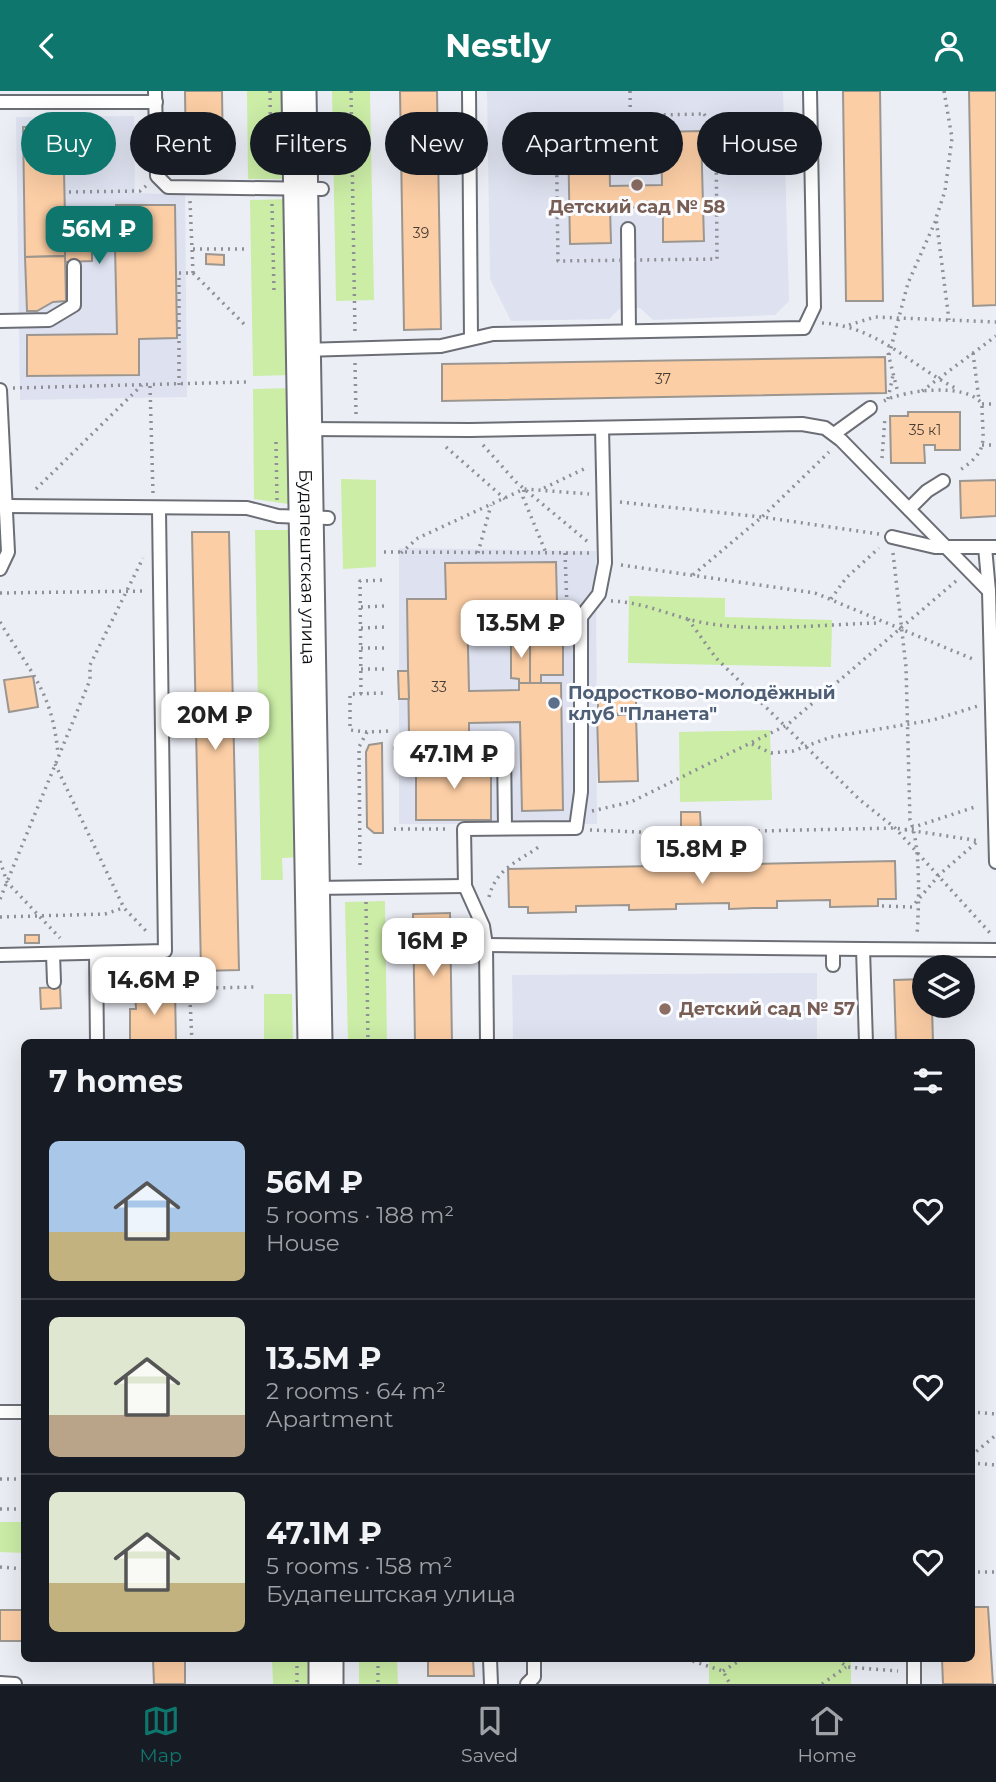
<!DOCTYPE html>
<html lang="en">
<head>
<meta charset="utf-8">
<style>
  body { margin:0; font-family:Montserrat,sans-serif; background:#242831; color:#f1f3f6; height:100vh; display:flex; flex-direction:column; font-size:26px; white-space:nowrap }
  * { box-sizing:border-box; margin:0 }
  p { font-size:23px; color:#9ea1a6 }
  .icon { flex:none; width:38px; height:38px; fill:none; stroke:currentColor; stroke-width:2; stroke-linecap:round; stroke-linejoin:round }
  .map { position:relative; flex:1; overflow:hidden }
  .panel { position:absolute; left:21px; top:948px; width:954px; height:623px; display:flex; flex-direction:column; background:#171b24; border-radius:10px; box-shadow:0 7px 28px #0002 }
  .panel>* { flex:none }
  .top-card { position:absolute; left:21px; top:21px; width:956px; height:63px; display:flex; gap:14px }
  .controls { position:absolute; left:912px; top:864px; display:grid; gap:14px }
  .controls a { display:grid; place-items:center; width:63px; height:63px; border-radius:50%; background:#171b24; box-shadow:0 7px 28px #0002; font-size:35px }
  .price { position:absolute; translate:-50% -60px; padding:0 16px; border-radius:14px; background:#fff; color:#222; font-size:23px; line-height:46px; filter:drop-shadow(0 2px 4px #0008) }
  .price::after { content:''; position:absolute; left:50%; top:42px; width:21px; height:16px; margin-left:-10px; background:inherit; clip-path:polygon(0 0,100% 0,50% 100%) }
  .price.current { background:#0f766e; color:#fff }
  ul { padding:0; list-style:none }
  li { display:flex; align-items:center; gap:21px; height:175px; padding:0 28px }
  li+li { border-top:2px solid #363941 }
  li span { display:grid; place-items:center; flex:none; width:196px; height:140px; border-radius:10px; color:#555 }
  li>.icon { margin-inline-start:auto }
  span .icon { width:84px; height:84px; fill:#fffc; stroke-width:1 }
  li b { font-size:30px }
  h2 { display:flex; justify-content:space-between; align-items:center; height:84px; padding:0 28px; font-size:30px }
  .tag { padding:0 24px; border-radius:32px; background:#171b24; box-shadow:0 7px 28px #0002; font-size:24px; line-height:63px }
  .tag.current { background:#0f766e; color:#fff }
  header { display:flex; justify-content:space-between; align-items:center; height:91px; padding:0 28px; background:#0f766e; color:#fff; font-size:32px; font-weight:700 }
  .dock { display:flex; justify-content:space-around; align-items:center; height:98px; border-top:2px solid #363941; background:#171b24; font-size:19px; color:#9ea1a6 }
  .dock a { display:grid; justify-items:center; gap:4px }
  .dock .current { color:#0f766e }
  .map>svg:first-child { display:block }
  .built { fill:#dee2f0 }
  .green { fill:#cbeda6 }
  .building { fill:#fccea5; stroke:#9c9690; stroke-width:2 }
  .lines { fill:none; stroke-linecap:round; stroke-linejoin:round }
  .lane-casing { stroke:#6c6e75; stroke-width:16 }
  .secondary-casing { stroke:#6c6e75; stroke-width:37 }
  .path { stroke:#8f9096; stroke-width:3.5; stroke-dasharray:2 5; stroke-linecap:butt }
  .lane { stroke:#fff; stroke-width:12 }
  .secondary { stroke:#fff; stroke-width:33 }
  .education-dot { fill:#8d6e63; stroke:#fbfcff; stroke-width:2.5 }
  .service-dot { fill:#5c6f8a; stroke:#fbfcff; stroke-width:2.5 }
  .labels { text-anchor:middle; stroke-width:6; stroke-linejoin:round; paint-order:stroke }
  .number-label { font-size:14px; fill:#493e36 }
  .education-label { font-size:18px; font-weight:bold; fill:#785e54; stroke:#fbfcff }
  .street-label { font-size:18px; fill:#0d0e11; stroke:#fbfcff }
  .service-label { font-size:18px; font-weight:bold; fill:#4e5e75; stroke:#fbfcff; text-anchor:start }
</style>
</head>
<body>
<header><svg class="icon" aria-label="back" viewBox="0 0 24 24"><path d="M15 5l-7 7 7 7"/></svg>Nestly<svg class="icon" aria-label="person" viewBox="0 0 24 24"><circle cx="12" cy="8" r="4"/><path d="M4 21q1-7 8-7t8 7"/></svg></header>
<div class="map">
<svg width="996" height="1593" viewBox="0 0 996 1593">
  <rect width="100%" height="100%" fill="#eceef6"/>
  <g class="built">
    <path d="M 487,0 L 783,0 L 789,210 L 775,224 L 653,229 L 640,217 L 629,217 L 619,218 L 609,228 L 511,230 L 490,188 Z"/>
    <path d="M 134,25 L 135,102 L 185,104 L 187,306 L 20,309 L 16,26 Z"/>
    <path d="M 399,457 L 596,460 L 597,733 L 399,733 Z"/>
    <path d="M 817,882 L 817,952 L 513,952 L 512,884 Z"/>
  </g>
  <g class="green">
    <path d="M 247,0 L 289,0 L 290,88 L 248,88 Z"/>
    <path d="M 332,0 L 370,0 L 374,209 L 336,210 Z"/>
    <path d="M 290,108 L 293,284 L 253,285 L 250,109 Z"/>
    <path d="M 293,297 L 295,414 L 254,408 L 253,298 Z"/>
    <path d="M 341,388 L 376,389 L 376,476 L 343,478 Z"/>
    <path d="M 255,439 L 296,439 L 301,766 L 282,767 L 283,789 L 261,789 Z"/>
    <path d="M 629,505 L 725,507 L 725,526 L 832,529 L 831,576 L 628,572 Z"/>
    <path d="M 770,639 L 772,709 L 680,711 L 679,641 Z"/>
    <path d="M 385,810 L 387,952 L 348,952 L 345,811 Z"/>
    <path d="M 264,903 L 292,903 L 293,952 L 264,952 Z"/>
    <path d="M 0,1431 L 24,1431 L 24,1462 L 0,1461 Z"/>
    <path d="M 272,1568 L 314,1568 L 314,1593 L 273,1593 Z"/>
    <path d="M 359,1568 L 397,1568 L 398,1593 L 359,1593 Z"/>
    <rect x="709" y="1568" width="142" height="25"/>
  </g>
  <g class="building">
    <path d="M 185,0 L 222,0 L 223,69 L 186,69 Z"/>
    <path d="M 400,0 L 437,0 L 441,238 L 404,239 Z"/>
    <path d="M 843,0 L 880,0 L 883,210 L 846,210 Z"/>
    <path d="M 969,0 L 996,0 L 996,214 L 973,215 Z"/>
    <path d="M 63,35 L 65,126 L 116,125 L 116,114 L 175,114 L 177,247 L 139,248 L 139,284 L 27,285 L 27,244 L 117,243 L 115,156 L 65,157 L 65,165 L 25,166 L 23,36 Z"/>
    <path d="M 701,40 L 704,150 L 663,151 L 663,116 L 610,117 L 611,152 L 570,153 L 568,43 L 609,42 L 610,95 L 662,94 L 661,41 Z"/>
    <path d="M 65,157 L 92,157 L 92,170 L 65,171 Z"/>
    <path d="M 206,163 L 224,164 L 224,174 L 206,173 Z"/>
    <path d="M 65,165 L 66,210 L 53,211 L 37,220 L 27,220 L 25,166 Z"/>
    <path d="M 885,266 L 886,302 L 442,310 L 442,273 Z"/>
    <path d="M 908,321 L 960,321 L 960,359 L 935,359 L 935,354 L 924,354 L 925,372 L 891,372 L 890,325 L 908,325 Z"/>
    <path d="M 996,389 L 996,425 L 961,427 L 960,390 Z"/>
    <path d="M 192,441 L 229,441 L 239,879 L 201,880 Z"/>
    <path d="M 556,471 L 557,511 L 467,513 L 469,600 L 519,599 L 519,592 L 561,592 L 563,719 L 522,720 L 520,631 L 469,632 L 469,642 L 409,643 L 407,508 L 446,508 L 445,472 Z"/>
    <path d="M 548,537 L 563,537 L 563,584 L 541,584 L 541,592 L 530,592 L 530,546 Z"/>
    <path d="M 530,546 L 530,592 L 519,592 L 519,588 L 511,587 L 511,552 L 515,547 Z"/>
    <path d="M 398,580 L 408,580 L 409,608 L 399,608 Z"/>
    <path d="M 33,585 L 38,616 L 9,621 L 4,589 Z"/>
    <path d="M 636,606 L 636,622 L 598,623 L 598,607 Z"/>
    <path d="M 597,624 L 636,624 L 638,690 L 599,691 Z"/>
    <path d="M 382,652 L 383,742 L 374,742 L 367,736 L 366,661 L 369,654 Z"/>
    <path d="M 491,670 L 491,729 L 416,729 L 416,671 Z"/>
    <path d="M 681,721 L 700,721 L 701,738 L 681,738 Z"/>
    <path d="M 895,770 L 896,808 L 878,808 L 878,815 L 830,816 L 830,809 L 777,810 L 777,817 L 754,817 L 729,818 L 729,812 L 676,813 L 676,818 L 629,819 L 629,814 L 576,815 L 576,821 L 528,822 L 528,816 L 509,816 L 508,778 Z"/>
    <path d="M 450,822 L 452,952 L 415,952 L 413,823 Z"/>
    <rect x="25" y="844" width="14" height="8"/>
    <path d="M 924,888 L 924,915 L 932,915 L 933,952 L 896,952 L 894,889 Z"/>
    <path d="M 60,896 L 61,917 L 41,918 L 40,897 Z"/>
    <path d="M 135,898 L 175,898 L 176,952 L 130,952 L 130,918 L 136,918 Z"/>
    <path d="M 971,1516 L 988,1516 L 993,1593 L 943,1593 L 942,1568 L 971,1568 Z"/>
    <rect x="0" y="1519" width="24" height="31"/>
    <path d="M 153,1568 L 185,1568 L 185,1593 L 154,1593 Z"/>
    <path d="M 428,1568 L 473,1568 L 474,1585 L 428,1585 Z"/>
  </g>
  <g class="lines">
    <defs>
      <g id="lane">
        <path d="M 155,0 L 157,85 L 168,96 L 322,98"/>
        <path d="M 469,0 L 471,247"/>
        <path d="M 0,11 L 156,11"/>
        <path d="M 628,138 L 629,240"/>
        <path d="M 0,230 L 49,229 L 74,214 L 74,175"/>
        <path d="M 303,259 L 441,255 L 493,243 L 804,237 L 814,216 L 810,0"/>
        <path d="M 0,299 L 8,461 L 0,478"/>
        <path d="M 305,338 L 470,339 L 802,333 L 825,337 L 841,349 L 989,500"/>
        <path d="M 834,343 L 870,317"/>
        <path d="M 7,415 L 247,417 L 278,425 L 328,427"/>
        <path d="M 909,418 L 927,400 L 943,390"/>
        <path d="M 892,446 L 935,456 L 996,456"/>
        <path d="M 985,456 L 989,500 L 996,771"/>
        <path d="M 504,656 L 505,737"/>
        <path d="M 313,797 L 465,795"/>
        <path d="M 486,854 L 863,858"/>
        <path d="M 833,858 L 833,874"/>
        <path d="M 96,862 L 97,952"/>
        <path d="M 53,863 L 54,891"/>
        <path d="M 0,864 L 165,860 L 159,419"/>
        <path d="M 487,952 L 486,854 L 483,835 L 465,795 L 464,738 L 576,737 L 581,701 L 581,526 L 599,503 L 605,472 L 602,337"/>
        <path d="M 866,952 L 863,858 L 996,859"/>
        <path d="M 0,1321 L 24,1321"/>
        <path d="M 490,1568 L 491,1593"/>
        <path d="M 914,1568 L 914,1593"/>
        <path d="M 0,1592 L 15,1593"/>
        <path d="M 527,1593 L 534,1586 L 534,1568"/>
      </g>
      <g id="secondary">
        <path id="s1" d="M 299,0 L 315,952"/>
        <path d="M 326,1568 L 326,1593"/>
      </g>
    </defs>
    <use href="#lane" class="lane-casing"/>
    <use href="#secondary" class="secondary-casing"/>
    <g class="path">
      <path d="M 270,0 L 271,81"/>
      <path d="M 351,0 L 355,243"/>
      <path d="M 630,0 L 631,78"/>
      <path d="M 944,0 L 952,47 L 945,100 L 936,127 L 949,229"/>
      <path d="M 704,23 L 716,38 L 717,168 L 558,170 L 556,26 Z"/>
      <path d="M 69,101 L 140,100 L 146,95"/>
      <path d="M 272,113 L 274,200"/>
      <path d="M 193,158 L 244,158"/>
      <path d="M 193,182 L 245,234"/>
      <path d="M 822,232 C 877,235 910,274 957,298"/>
      <path d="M 849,234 L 875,226 L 996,231"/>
      <path d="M 888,262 L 898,302"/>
      <path d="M 973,262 L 979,309"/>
      <path d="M 889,264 L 908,192 L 936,129"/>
      <path d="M 355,272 L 356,323"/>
      <path d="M 179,294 L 179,182 L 193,182 L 190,110"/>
      <path d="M 150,295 L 153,402"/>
      <path d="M 13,297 L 246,291"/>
      <path d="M 922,300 L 996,245"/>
      <path d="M 888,308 L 893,284"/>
      <path d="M 884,310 C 904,299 967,291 982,313 C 982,351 991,359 957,381"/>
      <path d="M 982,313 L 996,313"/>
      <path d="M 276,351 L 277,410"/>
      <path d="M 483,354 L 516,391 L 588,451"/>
      <path d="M 982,354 L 996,354"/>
      <path d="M 446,356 L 505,408"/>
      <path d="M 882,367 L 885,326"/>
      <path d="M 544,397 L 588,376"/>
      <path d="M 36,398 L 142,294"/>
      <path d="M 524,399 L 523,406 L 546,462"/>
      <path d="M 620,411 L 762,426 L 879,443"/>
      <path d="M 384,461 L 589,462"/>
      <path d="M 401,462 L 418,447 L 524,398 L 589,403"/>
      <path d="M 478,462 L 491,414"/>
      <path d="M 565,462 L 567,516"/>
      <path d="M 893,462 L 906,576 L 910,729 C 921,754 919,815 917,844"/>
      <path d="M 621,474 L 815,502 L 975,569"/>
      <path d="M 693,484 L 762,426 L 829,361"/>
      <path d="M 0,502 L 145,500"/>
      <path d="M 831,508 L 846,487 L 879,457"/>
      <path d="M 611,510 C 647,511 676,528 711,533 C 766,541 824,533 880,532"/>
      <path d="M 361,516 L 385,515"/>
      <path d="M 688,528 L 716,567 L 860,709 L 895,737 L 991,843"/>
      <path d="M 0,531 C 31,583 52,599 58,663"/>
      <path d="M 361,537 L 386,536"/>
      <path d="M 361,557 L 386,557"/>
      <path d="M 361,578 L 386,578"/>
      <path d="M 361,603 L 360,490 L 385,489"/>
      <path d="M 367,641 L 350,639 L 350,603 L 387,602"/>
      <path d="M 752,653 L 771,662 L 793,660 L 831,646 L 933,629 L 978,615"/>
      <path d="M 393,657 L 488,656"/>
      <path d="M 55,673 L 124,817 L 148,842"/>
      <path d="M 592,720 L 631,711 L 787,634 L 956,490"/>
      <path d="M 394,738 L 448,738"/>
      <path d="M 590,739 L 665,742 L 895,737 L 980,750"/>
      <path d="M 905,739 L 978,715"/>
      <path d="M 0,770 L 7,791 L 60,847"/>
      <path d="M 360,774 L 359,656 L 367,641 L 390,640"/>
      <path d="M 489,806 C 496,777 518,771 540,755"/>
      <path d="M 0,808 L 90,589 L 90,574 L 143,467"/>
      <path d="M 366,811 L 368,952"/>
      <path d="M 882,815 L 912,816 L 940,783 L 978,750"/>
      <path d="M 0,826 L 105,823 L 123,817"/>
      <path d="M 168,874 L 171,882"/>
      <path d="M 136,878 L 191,886 L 209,897 L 257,896"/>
      <path d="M 189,886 L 192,952"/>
      <path d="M 971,1321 L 996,1323"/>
      <path d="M 971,1365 L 996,1344"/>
      <path d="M 971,1372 L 996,1374"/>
      <path d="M 0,1388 L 24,1388"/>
      <path d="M 0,1418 L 24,1418"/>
      <path d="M 23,1438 L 23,1418"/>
      <path d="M 0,1476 L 24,1478"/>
      <path d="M 971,1481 L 996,1481"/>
      <path d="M 297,1568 L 297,1593"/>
      <path d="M 378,1568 L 378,1593"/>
      <path d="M 686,1568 L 723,1580 L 730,1593"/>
      <path d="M 837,1568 L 847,1576 L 898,1580"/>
      <path d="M 723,1580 L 742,1568"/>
      <path d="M 822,1593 L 846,1576"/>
    </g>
    <use href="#lane" class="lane"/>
    <use href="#secondary" class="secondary"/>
  </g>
  <g class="education-dot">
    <circle cx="637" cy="94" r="7"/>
    <circle cx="665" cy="918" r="7"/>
  </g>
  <circle class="service-dot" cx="554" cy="612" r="7"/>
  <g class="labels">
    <g class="number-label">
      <text x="421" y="147">39</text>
      <text x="663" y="293">37</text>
      <text x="925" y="344">35 к1</text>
      <text x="439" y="601">33</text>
    </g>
    <g class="education-label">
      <text x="637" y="122">Детский сад № 58</text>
      <text x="679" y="924" text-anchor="start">Детский сад № 57</text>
    </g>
    <g class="street-label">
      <text dy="6" stroke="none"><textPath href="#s1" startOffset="476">Будапештская улица</textPath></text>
    </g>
    <g class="service-label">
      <text x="568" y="608">Подростково-молодёжный<tspan x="568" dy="21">клуб "Планета"</tspan></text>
    </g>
  </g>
</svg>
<div class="controls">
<a><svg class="icon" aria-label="layers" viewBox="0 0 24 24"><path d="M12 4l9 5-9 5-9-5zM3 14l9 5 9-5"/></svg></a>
</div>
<b class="price current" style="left:99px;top:175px">56M ₽</b>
<b class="price" style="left:521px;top:569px">13.5M ₽</b>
<b class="price" style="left:215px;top:661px">20M ₽</b>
<b class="price" style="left:454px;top:700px">47.1M ₽</b>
<b class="price" style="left:702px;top:795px">15.8M ₽</b>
<b class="price" style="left:433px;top:887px">16M ₽</b>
<b class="price" style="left:154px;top:926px">14.6M ₽</b>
<div class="top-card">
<a class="tag current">Buy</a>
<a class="tag">Rent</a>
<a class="tag">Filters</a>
<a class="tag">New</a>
<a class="tag">Apartment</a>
<a class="tag">House</a>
</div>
<section class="panel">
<h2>7 homes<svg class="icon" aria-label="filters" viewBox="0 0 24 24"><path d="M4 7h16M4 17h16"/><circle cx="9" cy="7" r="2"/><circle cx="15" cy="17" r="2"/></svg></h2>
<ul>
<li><span style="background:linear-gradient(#a9c7e8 65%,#c2b280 0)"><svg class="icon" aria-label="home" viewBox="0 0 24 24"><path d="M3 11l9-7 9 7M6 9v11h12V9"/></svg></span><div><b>56M ₽</b><p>5 rooms · 188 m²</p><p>House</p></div><svg class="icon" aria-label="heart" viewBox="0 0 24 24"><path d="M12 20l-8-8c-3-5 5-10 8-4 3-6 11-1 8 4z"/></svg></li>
<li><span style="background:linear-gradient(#dfe7d0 70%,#b9a48a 0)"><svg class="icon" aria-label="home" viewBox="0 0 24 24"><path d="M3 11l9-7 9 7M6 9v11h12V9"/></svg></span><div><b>13.5M ₽</b><p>2 rooms · 64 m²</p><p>Apartment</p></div><svg class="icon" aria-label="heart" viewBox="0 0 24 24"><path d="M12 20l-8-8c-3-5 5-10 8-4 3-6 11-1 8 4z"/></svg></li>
<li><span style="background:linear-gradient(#dfe7d0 65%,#c2b280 0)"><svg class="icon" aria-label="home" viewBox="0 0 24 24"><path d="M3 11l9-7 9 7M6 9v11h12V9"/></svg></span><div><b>47.1M ₽</b><p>5 rooms · 158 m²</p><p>Будапештская улица</p></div><svg class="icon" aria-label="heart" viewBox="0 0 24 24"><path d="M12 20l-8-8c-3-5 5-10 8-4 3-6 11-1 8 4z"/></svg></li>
</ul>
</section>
</div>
<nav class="dock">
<a class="current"><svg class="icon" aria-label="map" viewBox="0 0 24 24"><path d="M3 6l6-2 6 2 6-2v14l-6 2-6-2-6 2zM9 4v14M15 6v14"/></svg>Map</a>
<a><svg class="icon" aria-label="saved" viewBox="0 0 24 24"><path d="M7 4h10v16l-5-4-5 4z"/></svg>Saved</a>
<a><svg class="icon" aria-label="home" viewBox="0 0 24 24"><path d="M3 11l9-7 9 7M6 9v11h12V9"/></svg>Home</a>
</nav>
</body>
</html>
